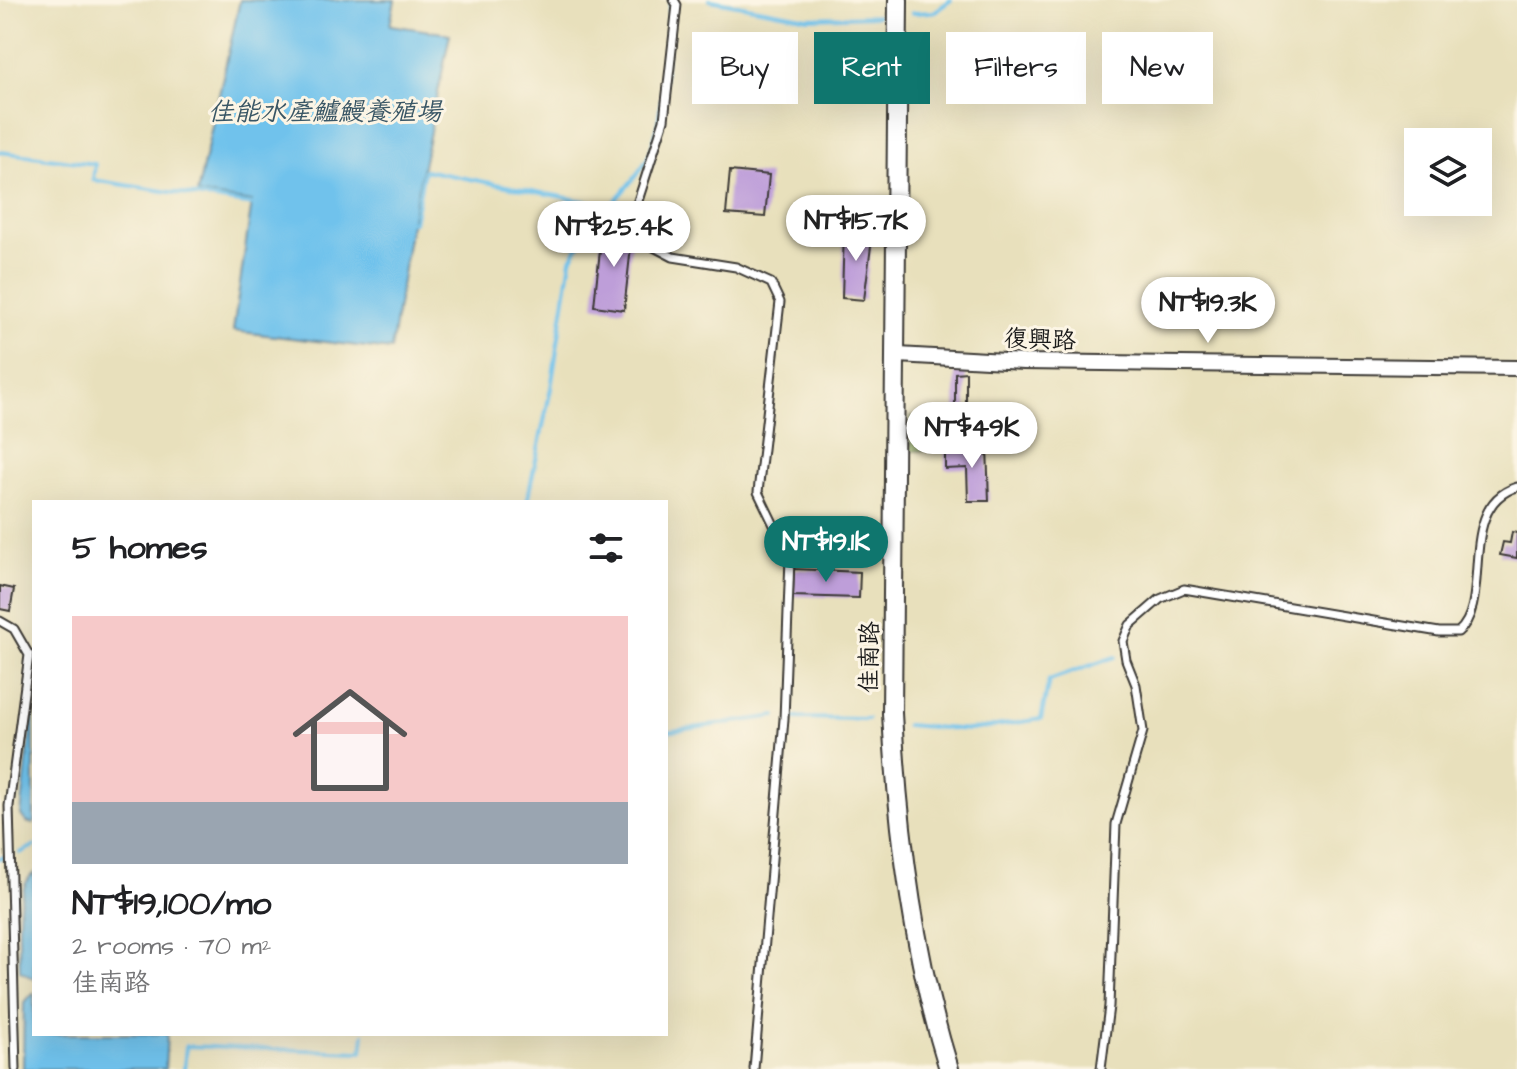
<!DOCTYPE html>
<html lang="en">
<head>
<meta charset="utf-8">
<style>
  body { margin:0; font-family:"Architects Daughter","LXGW WenKai TC",sans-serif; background:#f2f2f2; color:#202124; height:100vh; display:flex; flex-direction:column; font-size:30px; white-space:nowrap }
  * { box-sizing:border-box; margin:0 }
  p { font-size:26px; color:#757577 }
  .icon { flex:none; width:44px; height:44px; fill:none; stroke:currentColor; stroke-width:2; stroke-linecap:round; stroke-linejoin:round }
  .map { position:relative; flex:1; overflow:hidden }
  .panel { position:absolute; left:32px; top:500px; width:636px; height:536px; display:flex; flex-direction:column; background:#fff; border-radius:0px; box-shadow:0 8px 32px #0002 }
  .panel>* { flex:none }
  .top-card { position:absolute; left:692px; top:32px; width:704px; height:72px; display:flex; gap:16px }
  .fabs { position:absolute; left:1404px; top:128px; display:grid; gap:16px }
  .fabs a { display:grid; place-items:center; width:88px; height:88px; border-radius:0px; background:#fff; box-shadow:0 8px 32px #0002; font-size:40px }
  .price { position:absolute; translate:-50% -68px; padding:0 18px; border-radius:28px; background:#fff; color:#222; font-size:26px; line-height:52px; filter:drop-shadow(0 2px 4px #0008) }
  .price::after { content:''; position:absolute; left:50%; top:48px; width:24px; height:18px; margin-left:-12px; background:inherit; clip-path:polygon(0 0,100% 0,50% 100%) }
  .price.selected { background:#0f766e; color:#fff }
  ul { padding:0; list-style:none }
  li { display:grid; align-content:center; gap:16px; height:424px; padding:0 40px }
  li+li { border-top:2px solid #e0e0e0 }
  li span { display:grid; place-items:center; height:248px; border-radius:0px; color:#555 }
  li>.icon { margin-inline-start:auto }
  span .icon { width:144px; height:144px; fill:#fffc; stroke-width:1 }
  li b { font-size:34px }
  h2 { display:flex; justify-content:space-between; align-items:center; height:96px; padding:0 40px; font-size:34px }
  .pill { padding:0 28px; border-radius:0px; background:#fff; box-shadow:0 8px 32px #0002; font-size:28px; line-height:72px }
  .pill.selected { background:#0f766e; color:#fff }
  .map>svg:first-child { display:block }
  .green { fill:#a2c56f; stroke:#5f7046; stroke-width:2 }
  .water { fill:#70c2ec; stroke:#466f84; stroke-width:2 }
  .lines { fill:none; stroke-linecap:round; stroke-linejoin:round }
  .stream { stroke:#70c2ec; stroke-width:4 }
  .building { fill:#be9ed9 }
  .service-casing { stroke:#3b3934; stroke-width:11 }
  .minor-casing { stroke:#3b3934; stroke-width:18 }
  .tertiary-casing { stroke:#3b3934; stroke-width:22 }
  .service { stroke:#fff; stroke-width:7 }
  .minor { stroke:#fff; stroke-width:14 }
  .tertiary { stroke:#fff; stroke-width:18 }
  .labels { text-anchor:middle; stroke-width:6; stroke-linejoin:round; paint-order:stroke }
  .street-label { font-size:24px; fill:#1c1c1c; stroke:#fcf5e5 }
  .water-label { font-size:26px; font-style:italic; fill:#395665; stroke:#fcf5e5 }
</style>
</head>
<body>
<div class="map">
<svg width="1517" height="1069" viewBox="0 0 1517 1069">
  <rect width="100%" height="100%" fill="#fcf5e5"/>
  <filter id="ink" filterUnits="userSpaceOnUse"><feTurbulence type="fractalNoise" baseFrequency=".0125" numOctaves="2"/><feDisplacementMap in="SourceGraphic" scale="16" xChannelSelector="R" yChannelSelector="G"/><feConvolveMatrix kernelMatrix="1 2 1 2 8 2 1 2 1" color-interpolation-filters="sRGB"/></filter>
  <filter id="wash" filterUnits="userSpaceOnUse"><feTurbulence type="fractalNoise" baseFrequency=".006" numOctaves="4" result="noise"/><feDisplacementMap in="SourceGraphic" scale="32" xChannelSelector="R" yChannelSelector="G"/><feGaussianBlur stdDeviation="1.8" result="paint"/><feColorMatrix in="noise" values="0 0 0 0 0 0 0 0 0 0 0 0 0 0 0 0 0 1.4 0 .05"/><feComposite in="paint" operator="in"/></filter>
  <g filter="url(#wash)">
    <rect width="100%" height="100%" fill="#e8e0bc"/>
    <path class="green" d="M 911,416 L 966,417 L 965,448 L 910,451 Z"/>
    <g class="water">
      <path d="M 240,0 L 395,0 L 390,25 L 450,34 L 411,224 L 391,350 L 233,331 L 252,202 L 197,194 Z"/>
      <path d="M 34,699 L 34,824 L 33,824 L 26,822 L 21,815 Z"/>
      <path d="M 34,873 L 34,979 L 20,971 C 20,947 13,888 34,873 Z"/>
      <path d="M 34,993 L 34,1034 L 167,1034 L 165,1069 L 23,1069 L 24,1002 Z"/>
    </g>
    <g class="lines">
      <g class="stream">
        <path d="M 710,0 L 808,18 L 877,16"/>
        <path d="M 912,13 L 934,12 L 951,0"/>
        <path d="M 0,152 L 95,164 L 93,180 L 253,205"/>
        <path d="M 409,221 L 414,222 L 424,170 L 609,206"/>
        <path d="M 527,502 L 551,388 L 571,259 C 590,222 624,196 646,161 C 663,134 667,38 670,4"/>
        <path d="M 791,718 L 868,719"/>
        <path d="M 906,725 L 970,730 L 1041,719 L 1049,680 L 1115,657"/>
        <path d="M 666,732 L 776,716"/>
        <path d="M 20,853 L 34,846"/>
        <path d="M 0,858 L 4,857"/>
        <path d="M 184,1069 L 186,1046 L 362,1052 L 364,1034"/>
      </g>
    </g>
    <g id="blocks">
      <g class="building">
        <path d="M 730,171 L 769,175 L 765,217 L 726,214 Z"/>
        <path d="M 616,226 L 633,228 L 624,310 L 594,306 L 601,241 Z"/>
        <path d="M 844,229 L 873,231 L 864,300 L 842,298 Z"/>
        <path d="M 966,372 L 966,417 L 955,417 L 955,373 Z"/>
        <path d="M 987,447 L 989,501 L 968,501 L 967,468 L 945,469 L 945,450 Z"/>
        <path d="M 1512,532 L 1517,533 L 1517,558 L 1500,555 L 1503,542 L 1510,543 Z"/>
        <path d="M 794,569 L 860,572 L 859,598 L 793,596 Z"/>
        <path d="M 0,586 L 14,589 L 10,611 L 0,609 Z"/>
      </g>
    </g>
  </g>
  <g filter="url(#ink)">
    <use href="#blocks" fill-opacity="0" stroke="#3b3934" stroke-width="2"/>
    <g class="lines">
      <defs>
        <g id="service">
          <path d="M 674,0 L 677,5 L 664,120 L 636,207 L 650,245 L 673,257 L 736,267 L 771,283 L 780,302 L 758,492 L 790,558 L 784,719 L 754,1069"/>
          <path d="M 790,558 L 893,545"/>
          <path d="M 0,621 L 14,629 L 29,655 L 9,806 L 16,1069"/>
          <path d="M 1101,1069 L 1109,1006 L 1116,824 L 1143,731 L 1136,685 L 1126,660 L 1123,641 L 1130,625 L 1160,599 L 1184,589 L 1439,632 L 1458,632 C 1494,603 1455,506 1517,487"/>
        </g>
        <path id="minor" d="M 898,355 L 1023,362 L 1517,368"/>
        <path id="tertiary" d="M 898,0 L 892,713 C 898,833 913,954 949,1069"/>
      </defs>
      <use href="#service" class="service-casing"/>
      <use href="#minor" class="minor-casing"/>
      <use href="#tertiary" class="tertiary-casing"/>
      <use href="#service" class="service"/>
      <use href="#minor" class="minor"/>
      <use href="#tertiary" class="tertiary"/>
    </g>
  </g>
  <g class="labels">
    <g class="street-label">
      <text transform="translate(1040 339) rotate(2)" y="8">復興路</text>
      <text transform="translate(869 657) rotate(-89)" y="8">佳南路</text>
    </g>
    <g class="water-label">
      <text x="325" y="120">佳能水産鱸鰻養殖場</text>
    </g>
  </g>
</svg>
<div class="fabs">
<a><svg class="icon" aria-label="layers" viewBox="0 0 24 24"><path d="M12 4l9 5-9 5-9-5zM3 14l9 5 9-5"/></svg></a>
</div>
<b class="price" style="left:856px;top:263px">NT$15.7K</b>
<b class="price" style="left:614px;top:269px">NT$25.4K</b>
<b class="price" style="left:1208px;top:345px">NT$19.3K</b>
<b class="price" style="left:972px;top:470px">NT$49K</b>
<b class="price selected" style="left:826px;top:584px">NT$19.1K</b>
<div class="top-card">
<a class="pill">Buy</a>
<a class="pill selected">Rent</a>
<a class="pill">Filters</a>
<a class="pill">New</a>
</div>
<section class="panel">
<h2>5 homes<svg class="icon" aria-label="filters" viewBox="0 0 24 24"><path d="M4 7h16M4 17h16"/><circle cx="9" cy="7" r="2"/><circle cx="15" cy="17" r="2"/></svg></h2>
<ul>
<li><span style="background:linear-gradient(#f6c9c9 75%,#9aa5b1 0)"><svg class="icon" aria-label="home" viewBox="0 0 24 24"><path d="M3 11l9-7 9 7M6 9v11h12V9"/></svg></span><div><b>NT$19,100/mo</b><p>2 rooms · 70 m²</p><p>佳南路</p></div></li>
</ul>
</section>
</div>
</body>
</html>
